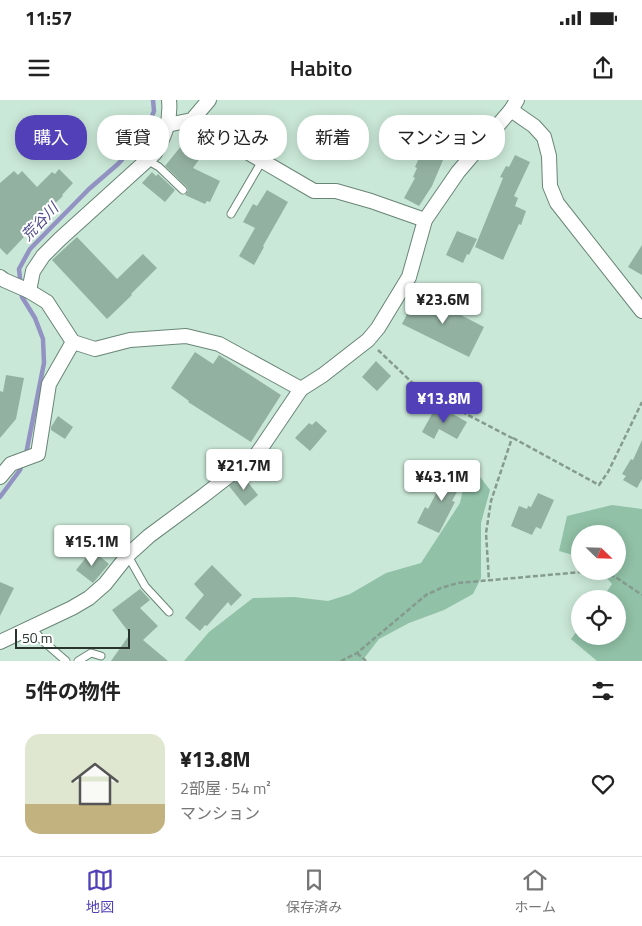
<!DOCTYPE html>
<html lang="ja">
<head>
<meta charset="utf-8">
<style>
  body { margin:0; font-family:"Titillium Web","Noto Sans JP",sans-serif; background:#f2f2f2; color:#222; height:100vh; display:flex; flex-direction:column; font-size:19px; white-space:nowrap }
  * { box-sizing:border-box; margin:0 }
  p { font-size:16px; color:#767676 }
  .icon { flex:none; width:28px; height:28px; fill:none; stroke:currentColor; stroke-width:2; stroke-linecap:round; stroke-linejoin:round }
  .map { position:relative; height:561px; overflow:hidden }
  .panel { display:flex; flex-direction:column; background:#fff; flex:1 }
  .panel>* { flex:none }
  .top-card { position:absolute; left:15px; top:15px; width:612px; height:45px; display:flex; gap:10px }
  .needle { width:32px; rotate:113deg }
  .tools { position:absolute; left:571px; top:425px; display:grid; gap:10px }
  .tools a { display:grid; place-items:center; width:55px; height:55px; border-radius:50%; background:#fff; box-shadow:0 2px 12px #0003; font-size:25px }
  .scale { position:absolute; left:15px; bottom:12px; width:115px; box-sizing:border-box; padding-left:5px; border:2px solid #28342d; border-top:0; font-size:14px; line-height:18px; white-space:nowrap; color:#28342d; -webkit-text-stroke:4px #fff; paint-order:stroke }
  .price { position:absolute; translate:-50% -42px; padding:0 11px; border-radius:5px; background:#fff; color:#222; font-size:16px; line-height:32px; filter:drop-shadow(0 1px 2px #0008) }
  .price::after { content:''; position:absolute; left:50%; top:30px; width:15px; height:11px; margin-left:-8px; background:inherit; clip-path:polygon(0 0,100% 0,50% 100%) }
  .price.on { background:#5140b7; color:#fff }
  ul { padding:0; list-style:none }
  li { display:flex; align-items:center; gap:15px; height:125px; padding:0 25px }
  li+li { border-top:1px solid #e0e0e0 }
  li span { display:grid; place-items:center; flex:none; width:140px; height:100px; border-radius:15px; color:#555 }
  li>.icon { margin-inline-start:auto }
  span .icon { width:60px; height:60px; fill:#fffc; stroke-width:1 }
  li b { font-size:21px }
  h2 { display:flex; justify-content:space-between; align-items:center; height:60px; padding:0 25px; font-size:21px }
  .chip { padding:0 18px; border-radius:20px; background:#fff; box-shadow:0 2px 12px #0003; font-size:18px; line-height:45px }
  .chip.on { background:#5140b7; color:#fff }
  .status { display:flex; justify-content:space-between; align-items:center; height:35px; padding:0 25px; background:#fff; direction:ltr }
  .status svg { height:14px; fill:currentColor }
  header { display:flex; justify-content:space-between; align-items:center; height:65px; padding:0 25px; background:#fff; font-size:22px; font-weight:600 }
  .tab-bar { display:flex; justify-content:space-around; align-items:center; height:70px; border-top:1px solid #e0e0e0; background:#fff; font-size:14px; color:#767676 }
  .tab-bar a { display:grid; justify-items:center; gap:2px }
  .tab-bar .on { color:#5140b7 }
  .map>svg:first-child { display:block }
  .green { fill:#91c1a7 }
  .lines { fill:none; stroke-linecap:round; stroke-linejoin:round }
  .stream { stroke:#9293c3; stroke-width:4.5 }
  .building { fill:#93b1a1 }
  .lane-casing { stroke:#698576; stroke-width:9 }
  .street-casing { stroke:#698576; stroke-width:16 }
  .path { stroke:#849b8e; stroke-width:2.5; stroke-dasharray:5 2.5; stroke-linecap:butt }
  .lane { stroke:#fff; stroke-width:7 }
  .street { stroke:#fff; stroke-width:14 }
  .labels { text-anchor:middle; stroke-width:4; stroke-linejoin:round; paint-order:stroke }
  .water-label { font-size:15px; font-style:italic; fill:#504d8b; stroke:#fff }
</style>
</head>
<body>
<div class="status"><b>11:57</b><svg viewBox="0 0 49 12"><path d="M0 12V9h3v3zM5 12V6h3v6zM10 12V3h3v9zM15 12V0h3v12zM26 1h20v11H26zM47 4h2v5h-2z"/></svg></div>
<header><svg class="icon" aria-label="menu" viewBox="0 0 24 24"><path d="M4 6h16M4 12h16M4 18h16"/></svg>Habito<svg class="icon" aria-label="share" viewBox="0 0 24 24"><path d="M12 15V3M7 8l5-5 5 5M5 13v7h14v-7"/></svg></header>
<div class="map">
<svg width="642" height="561" viewBox="0 0 642 561">
  <rect width="100%" height="100%" fill="#cae8d7"/>
  <g class="green">
    <path d="M 468,366 L 481,378 L 490,390 L 481,423 L 481,478 L 473,494 L 444,510 L 409,523 L 379,539 L 362,561 L 184,561 L 209,532 L 253,498 L 294,497 L 328,501 L 350,494 L 386,473 L 421,463 L 460,403 Z"/>
    <path d="M 612,405 L 642,409 L 642,561 L 597,561 L 571,539 L 580,527 L 580,536 L 618,536 L 618,499 L 602,499 L 612,484 L 601,471 L 618,471 L 618,434 L 580,434 L 580,457 L 559,451 L 567,416 Z"/>
  </g>
  <g class="lines">
    <g class="stream">
      <path d="M 26,354 L 44,263 L 43,239 L 35,218 L 22,197 L 19,169 L 30,149 L 89,89 L 118,64 L 145,34 L 154,11 L 153,0"/>
      <path d="M 0,397 L 20,370 L 22,364"/>
    </g>
  </g>
  <g class="building">
    <path d="M 186,40 L 203,54 L 193,68 L 220,81 L 210,102 L 207,101 L 205,104 L 185,95 L 188,91 L 187,87 L 165,66 Z"/>
    <path d="M 427,41 L 440,47 L 438,50 L 446,53 L 432,86 L 419,106 L 404,98 L 415,78 L 413,77 L 417,68 L 415,67 Z"/>
    <path d="M 515,55 L 530,62 L 514,96 L 518,98 L 515,106 L 526,111 L 521,125 L 519,124 L 503,160 L 475,147 L 503,78 L 500,77 L 506,66 L 509,67 Z"/>
    <path d="M 59,69 L 73,83 L 62,95 L 63,96 L 46,112 L 44,109 L 24,130 L 26,131 L 22,135 L 24,137 L 7,155 L 0,148 L 0,83 L 14,71 L 18,75 L 22,71 L 37,87 L 52,72 L 55,74 Z"/>
    <path d="M 152,72 L 156,76 L 158,74 L 175,90 L 165,102 L 142,83 Z"/>
    <path d="M 267,90 L 288,102 L 263,146 L 264,147 L 254,165 L 239,156 L 255,128 L 243,122 L 253,104 L 257,106 Z"/>
    <path d="M 457,131 L 477,139 L 469,155 L 467,154 L 463,163 L 446,155 Z"/>
    <path d="M 77,137 L 117,179 L 143,154 L 157,168 L 131,194 L 132,195 L 107,219 L 52,160 Z"/>
    <path d="M 642,145 L 642,175 L 628,167 Z"/>
    <path d="M 418,193 L 484,227 L 469,257 L 402,224 Z"/>
    <path d="M 195,252 L 213,264 L 219,255 L 281,295 L 251,342 L 188,302 L 189,301 L 171,288 Z"/>
    <path d="M 376,261 L 391,276 L 377,291 L 362,277 Z"/>
    <path d="M 6,275 L 24,278 L 16,319 L 0,338 L 0,291 L 3,292 Z"/>
    <path d="M 437,305 L 467,322 L 457,339 L 439,329 L 434,339 L 422,332 Z"/>
    <path d="M 58,316 L 73,327 L 65,339 L 51,330 L 51,327 Z"/>
    <path d="M 316,321 L 327,331 L 310,351 L 295,338 L 309,323 L 312,325 Z"/>
    <path d="M 642,340 L 642,379 L 637,388 L 623,380 L 626,376 L 622,374 L 631,359 L 633,360 Z"/>
    <path d="M 450,367 L 466,375 L 452,401 L 455,402 L 439,433 L 417,423 L 425,407 L 428,409 Z"/>
    <path d="M 243,376 L 258,395 L 245,406 L 229,386 Z"/>
    <path d="M 538,393 L 554,400 L 541,429 L 536,427 L 532,435 L 511,426 L 519,406 L 527,409 L 528,406 L 531,407 Z"/>
    <path d="M 92,450 L 109,464 L 93,483 L 76,470 Z"/>
    <path d="M 212,465 L 242,495 L 231,506 L 228,502 L 207,526 L 205,525 L 200,531 L 185,518 L 204,495 L 194,484 Z"/>
    <path d="M 0,482 L 14,488 L 0,516 Z"/>
    <path d="M 140,489 L 150,500 L 140,508 L 158,526 L 143,540 L 168,561 L 111,561 L 130,534 L 112,510 Z"/>
  </g>
  <g class="lines">
    <defs>
      <g id="lane">
        <path d="M 133,45 L 147,60 L 159,67 L 183,90"/>
        <path d="M 231,114 L 262,61"/>
        <path d="M 128,456 L 145,486 L 169,512"/>
        <path d="M 31,527 L 43,541 L 66,561"/>
        <path d="M 78,561 L 91,553 L 101,556"/>
      </g>
      <g id="street">
        <path d="M 511,10 L 534,26 L 544,37 L 549,56 L 550,86 L 557,103 L 642,211"/>
        <path d="M 192,20 L 314,91 L 336,91 L 371,101 L 425,120"/>
        <path d="M 167,25 L 192,20 L 209,0"/>
        <path d="M 0,177 L 4,180 L 29,191 L 47,202 L 73,242 L 95,249 L 130,240 L 186,236 L 219,244 L 301,289"/>
        <path d="M 29,191 L 33,171 L 43,156 L 60,139 L 155,53 C 165,36 171,20 169,0"/>
        <path d="M 0,377 L 11,364 L 38,354 L 49,284 L 73,242"/>
        <path d="M 0,542 L 72,508 L 89,498 L 105,484 L 128,455 L 149,436 L 203,396 L 257,354 L 301,289 L 323,275 L 368,240 L 378,228 L 409,177 L 425,120 L 458,72 L 511,10 L 517,0"/>
      </g>
    </defs>
    <use href="#lane" class="lane-casing"/>
    <use href="#street" class="street-casing"/>
    <g class="path">
      <path d="M 378,250 L 420,290 L 512,338 L 491,401 L 486,433 L 489,481"/>
      <path d="M 513,338 L 599,385 L 608,372 L 642,302"/>
      <path d="M 603,471 L 617,478 L 642,495"/>
      <path d="M 357,553 L 366,561"/>
      <path d="M 341,561 L 357,553 L 426,495 L 441,488 L 458,483 L 582,472 L 597,471"/>
    </g>
    <use href="#lane" class="lane"/>
    <use href="#street" class="street"/>
  </g>
  <g class="labels">
    <g class="water-label">
      <text transform="translate(40 122) rotate(-46)" y="5">荒谷川</text>
    </g>
  </g>
</svg>
<div class="tools">
<a><svg class="needle" viewBox="-14 -14 28 28"><path d="M0-13l5 13h-10z" fill="#e53935"/><path d="M0 13l5-13h-10z" fill="#767676"/></svg></a>
<a><svg class="icon" aria-label="locate" viewBox="0 0 24 24"><circle cx="12" cy="12" r="6"/><path d="M12 2v4M12 18v4M2 12h4M18 12h4"/></svg></a>
</div>
<div class="scale">50 m</div>
<b class="price" style="left:443px;top:225px">¥23.6M</b>
<b class="price on" style="left:444px;top:324px">¥13.8M</b>
<b class="price" style="left:244px;top:391px">¥21.7M</b>
<b class="price" style="left:442px;top:402px">¥43.1M</b>
<b class="price" style="left:92px;top:467px">¥15.1M</b>
<div class="top-card">
<a class="chip on">購入</a>
<a class="chip">賃貸</a>
<a class="chip">絞り込み</a>
<a class="chip">新着</a>
<a class="chip">マンション</a>
</div>
</div>
<section class="panel">
<h2>5件の物件<svg class="icon" aria-label="filters" viewBox="0 0 24 24"><path d="M4 7h16M4 17h16"/><circle cx="9" cy="7" r="2"/><circle cx="15" cy="17" r="2"/></svg></h2>
<ul>
<li><span style="background:linear-gradient(#dfe7d0 70%,#c2b280 0)"><svg class="icon" aria-label="home" viewBox="0 0 24 24"><path d="M3 11l9-7 9 7M6 9v11h12V9"/></svg></span><div><b>¥13.8M</b><p>2部屋 · 54 m²</p><p>マンション</p></div><svg class="icon" aria-label="heart" viewBox="0 0 24 24"><path d="M12 20l-8-8c-3-5 5-10 8-4 3-6 11-1 8 4z"/></svg></li>
</ul>
</section>
<nav class="tab-bar">
<a class="on"><svg class="icon" aria-label="map" viewBox="0 0 24 24"><path d="M3 6l6-2 6 2 6-2v14l-6 2-6-2-6 2zM9 4v14M15 6v14"/></svg>地図</a>
<a><svg class="icon" aria-label="saved" viewBox="0 0 24 24"><path d="M7 4h10v16l-5-4-5 4z"/></svg>保存済み</a>
<a><svg class="icon" aria-label="home" viewBox="0 0 24 24"><path d="M3 11l9-7 9 7M6 9v11h12V9"/></svg>ホーム</a>
</nav>
</body>
</html>
